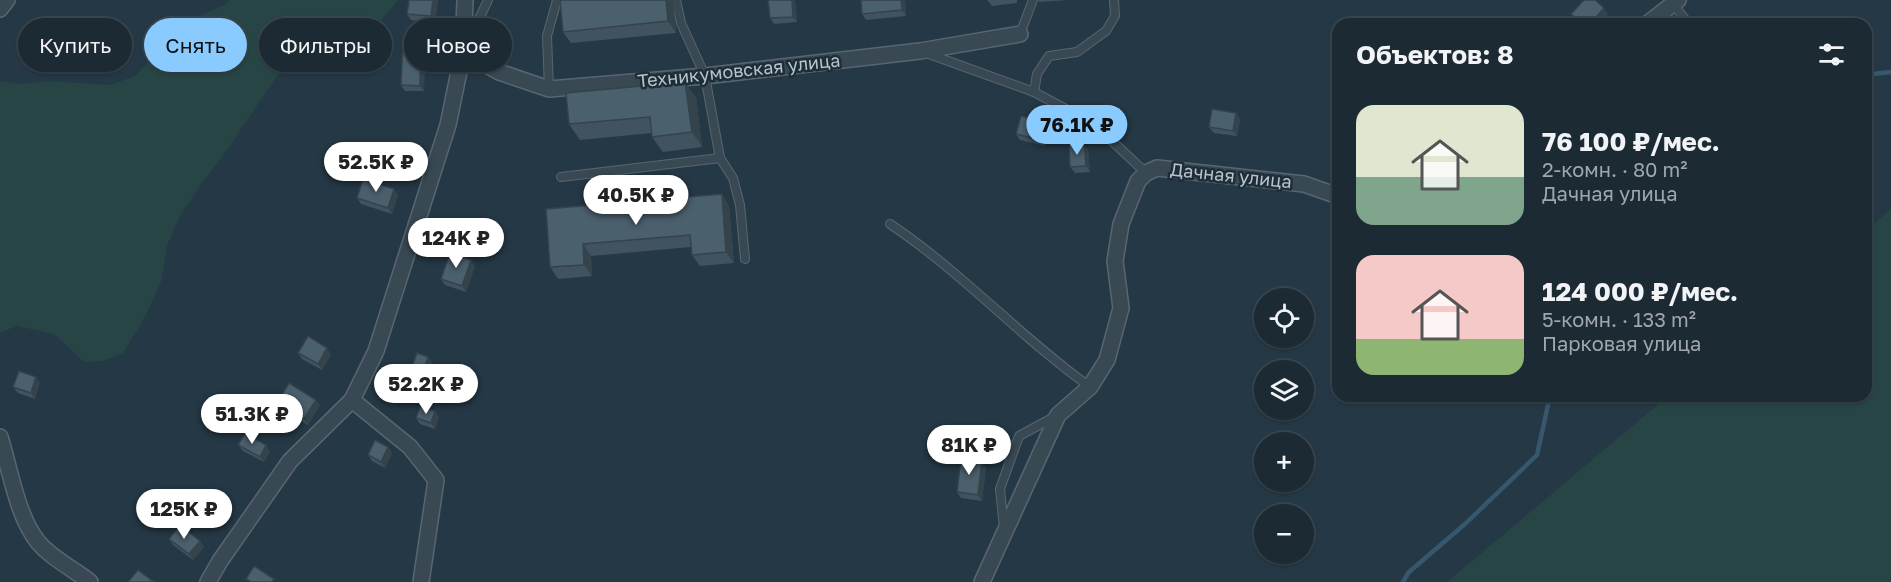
<!DOCTYPE html>
<html lang="ru">
<head>
<meta charset="utf-8">
<style>
  body { margin:0; font-family:"Golos Text",sans-serif; background:#293640; color:#f1f3f6; height:100vh; display:flex; flex-direction:column; font-size:22px; white-space:nowrap }
  * { box-sizing:border-box; margin:0 }
  p { font-size:20px; color:#a0a7ac }
  .icon { flex:none; width:33px; height:33px; fill:none; stroke:currentColor; stroke-width:2; stroke-linecap:round; stroke-linejoin:round }
  .map { position:relative; flex:1; overflow:hidden }
  .sheet { position:absolute; left:1332px; top:18px; width:540px; height:384px; display:flex; flex-direction:column; background:#1c2a34; border-radius:18px; box-shadow:0 2px 4px #0004,0 0 0 2px #3a464f }
  .sheet>* { flex:none }
  .hud { position:absolute; left:18px; top:18px; width:570px; height:54px; display:flex; gap:12px }
  .buttons { position:absolute; left:1254px; top:288px; display:grid; gap:12px }
  .buttons a { display:grid; place-items:center; width:60px; height:60px; border-radius:50%; background:#1c2a34; box-shadow:0 2px 4px #0004,0 0 0 2px #3a464f; font-size:30px }
  .price { position:absolute; translate:-50% -51px; padding:0 14px; border-radius:21px; background:#fff; color:#222; font-size:20px; line-height:39px; filter:drop-shadow(0 2px 3px #0008) }
  .price::after { content:''; position:absolute; left:50%; top:36px; width:18px; height:14px; margin-left:-9px; background:inherit; clip-path:polygon(0 0,100% 0,50% 100%) }
  .price.on { background:#8acbff; color:#111 }
  ul { padding:0; list-style:none }
  li { display:flex; align-items:center; gap:18px; height:150px; padding:0 24px }
  li span { display:grid; place-items:center; flex:none; width:168px; height:120px; border-radius:18px; color:#555 }
  li>.icon { margin-inline-start:auto }
  span .icon { width:72px; height:72px; fill:#fffc; stroke-width:1 }
  li b { font-size:26px }
  h2 { display:flex; justify-content:space-between; align-items:center; height:72px; padding:0 24px; font-size:26px }
  .chip { padding:0 21px; border-radius:27px; background:#1c2a34; box-shadow:0 2px 4px #0004,0 0 0 2px #3a464f; font-size:21px; line-height:54px }
  .chip.on { background:#8acbff; color:#111 }
  .map>svg:first-child { display:block }
  .green { fill:#274544 }
  .lines { fill:none; stroke-linecap:round; stroke-linejoin:round }
  .stream { stroke:#37576d; stroke-width:4.5 }
  .service-casing { stroke:#586671; stroke-width:10 }
  .minor-casing { stroke:#586671; stroke-width:18 }
  .service { stroke:#394954; stroke-width:8 }
  .minor { stroke:#394954; stroke-width:15 }
  .wall { fill:#40535e }
  .shaded-wall { fill:#34434c }
  .building { fill:#4b606d; stroke:#34434c; stroke-width:1.5 }
  .labels { text-anchor:middle; stroke-width:5; stroke-linejoin:round; paint-order:stroke }
  .street-label { font-size:18px; fill:#b7c3cd; stroke:#1e2e39 }
</style>
</head>
<body>
<div class="map">
<svg width="1891" height="582" viewBox="0 0 1891 582">
  <rect width="100%" height="100%" fill="#253845"/>
  <g class="green">
    <path d="M 230,0 L 398,0 L 379,23 L 344,36 L 309,53 L 279,73 L 223,156 L 202,183 L 179,218 L 167,246 L 161,282 L 145,317 L 123,353 L 103,361 L 84,362 L 54,334 L 17,326 L 0,333 L 0,81 L 22,84 L 48,81 L 110,85 L 135,76 L 160,50 L 179,25 L 226,4 Z"/>
    <path d="M 1891,209 L 1891,582 L 1447,582 L 1668,396 L 1866,396 L 1866,230 Z"/>
  </g>
  <g class="lines">
    <g class="stream">
      <path d="M 1866,91 L 1873,74 L 1891,72"/>
      <path d="M 1403,582 L 1409,572 L 1465,524 L 1537,455 L 1550,396"/>
    </g>
    <defs>
      <g id="service">
        <path d="M 676,0 L 681,23 L 705,76 L 720,158 L 733,178 L 740,205 L 745,259"/>
        <path d="M 1673,4 L 1689,24"/>
        <path d="M 1020,34 L 1033,0"/>
        <path d="M 468,42 L 488,0"/>
        <path d="M 926,53 L 1034,92 L 1094,124 L 1146,173"/>
        <path d="M 549,89 L 547,36 L 557,0"/>
        <path d="M 1034,92 L 1037,74 L 1049,56 L 1077,52 L 1106,31 L 1115,16 L 1114,0"/>
        <path d="M 561,177 L 720,158"/>
        <path d="M 890,224 C 962,272 1020,337 1090,387"/>
        <path d="M 1004,528 L 1000,489 L 1019,436 L 1054,417"/>
      </g>
      <g id="minor">
        <path d="M 0,9 L 7,0"/>
        <path d="M 1647,24 L 1678,0"/>
        <path d="M 463,52 L 499,72 L 549,89 L 705,76 L 920,51 L 1020,34"/>
        <path d="M 352,400 L 410,447 L 436,480 L 421,582"/>
        <path d="M 0,437 C 10,469 17,516 38,542 C 52,559 74,569 90,582"/>
        <path d="M 208,582 L 220,561 L 290,461 L 352,400 L 376,351 L 448,125 L 463,52 L 465,0"/>
        <path d="M 982,582 L 1058,415 L 1090,387 L 1107,360 L 1121,308 L 1115,261 L 1121,224 L 1138,181 L 1146,173 L 1157,168 L 1304,184 L 1338,196"/>
      </g>
    </defs>
    <use href="#service" class="service-casing"/>
    <use href="#minor" class="minor-casing"/>
    <use href="#service" class="service"/>
    <use href="#minor" class="minor"/>
  </g>
  <g class="wall">
    <path d="M 409,0 L 438,0 L 435,22 L 411,20 L 407,14 Z"/>
    <path d="M 673,0 L 676,33 L 571,43 L 563,32 Z"/>
    <path d="M 795,0 L 797,22 L 774,24 L 770,18 Z"/>
    <path d="M 905,0 L 906,16 L 866,20 L 862,14 Z"/>
    <path d="M 987,0 L 1017,0 L 1017,3 L 992,6 Z"/>
    <path d="M 1038,0 L 1069,0 L 1039,2 Z"/>
    <path d="M 1571,14 L 1608,14 L 1599,24 L 1580,24 L 1576,20 Z"/>
    <path d="M 421,40 L 425,46 L 424,91 L 405,91 L 401,85 Z"/>
    <path d="M 696,97 L 702,147 L 663,152 L 652,137 L 652,133 L 580,140 L 569,124 Z"/>
    <path d="M 1236,113 L 1240,119 L 1237,136 L 1214,133 L 1209,127 Z"/>
    <path d="M 1045,122 L 1049,128 L 1045,146 L 1020,140 L 1016,134 Z"/>
    <path d="M 1084,144 L 1088,150 L 1090,172 L 1075,173 L 1070,167 Z"/>
    <path d="M 398,195 L 392,214 L 361,204 L 357,198 Z"/>
    <path d="M 729,205 L 734,263 L 700,266 L 692,255 L 691,247 L 591,256 L 592,276 L 558,279 L 550,267 L 546,209 Z"/>
    <path d="M 475,266 L 466,292 L 445,285 L 441,279 Z"/>
    <path d="M 298,353 L 331,354 L 322,370 L 302,359 Z"/>
    <path d="M 432,362 L 424,387 L 413,383 L 408,377 Z"/>
    <path d="M 40,382 L 35,399 L 18,393 L 13,387 Z"/>
    <path d="M 277,403 L 320,405 L 308,425 L 282,409 Z"/>
    <path d="M 439,417 L 435,429 L 420,424 L 416,418 Z"/>
    <path d="M 238,445 L 270,451 L 264,462 L 243,451 Z"/>
    <path d="M 388,447 L 392,453 L 385,468 L 372,461 L 368,455 Z"/>
    <path d="M 986,467 L 982,501 L 961,498 L 957,492 Z"/>
    <path d="M 169,539 L 200,541 L 204,547 L 193,560 L 173,545 Z"/>
  </g>
  <g class="shaded-wall">
    <path d="M 433,0 L 438,0 L 435,22 L 431,16 Z"/>
    <path d="M 666,0 L 673,0 L 676,33 L 668,21 Z"/>
    <path d="M 792,0 L 795,0 L 797,22 L 793,17 Z"/>
    <path d="M 901,0 L 905,0 L 906,16 L 902,10 Z"/>
    <path d="M 1604,8 L 1608,14 L 1599,24 L 1590,24 Z"/>
    <path d="M 421,40 L 425,46 L 424,91 L 420,86 Z"/>
    <path d="M 685,82 L 696,97 L 702,147 L 692,132 Z"/>
    <path d="M 1236,113 L 1240,119 L 1237,136 L 1233,131 Z"/>
    <path d="M 1045,122 L 1049,128 L 1045,146 L 1040,140 Z"/>
    <path d="M 1084,144 L 1088,150 L 1090,172 L 1086,166 Z"/>
    <path d="M 394,189 L 398,195 L 392,214 L 388,208 Z"/>
    <path d="M 722,194 L 729,205 L 734,263 L 726,252 Z"/>
    <path d="M 583,244 L 591,256 L 592,276 L 584,265 Z"/>
    <path d="M 471,260 L 475,266 L 466,292 L 462,286 Z"/>
    <path d="M 327,348 L 331,354 L 322,370 L 318,364 Z"/>
    <path d="M 428,357 L 432,362 L 424,387 L 420,381 Z"/>
    <path d="M 36,377 L 40,382 L 35,399 L 31,393 Z"/>
    <path d="M 316,400 L 320,405 L 308,425 L 304,419 Z"/>
    <path d="M 435,411 L 439,417 L 435,429 L 431,423 Z"/>
    <path d="M 266,445 L 270,451 L 264,462 L 260,457 Z"/>
    <path d="M 388,447 L 392,453 L 385,468 L 381,462 Z"/>
    <path d="M 982,461 L 986,467 L 982,501 L 978,495 Z"/>
    <path d="M 200,541 L 204,547 L 193,560 L 189,554 Z"/>
  </g>
  <g class="building">
    <path d="M 409,0 L 433,0 L 431,16 L 407,14 Z"/>
    <path d="M 560,0 L 666,0 L 668,21 L 563,32 Z"/>
    <path d="M 768,0 L 792,0 L 793,17 L 770,18 Z"/>
    <path d="M 861,0 L 901,0 L 902,10 L 862,14 Z"/>
    <path d="M 1584,0 L 1595,0 L 1604,8 L 1590,24 L 1583,24 L 1571,14 Z"/>
    <path d="M 403,40 L 421,40 L 420,86 L 401,85 Z"/>
    <path d="M 685,82 L 692,132 L 652,137 L 650,117 L 569,124 L 566,93 Z"/>
    <path d="M 1212,109 L 1236,113 L 1233,131 L 1209,127 Z"/>
    <path d="M 1021,116 L 1045,122 L 1040,140 L 1016,134 Z"/>
    <path d="M 1084,144 L 1086,166 L 1070,167 L 1069,145 Z"/>
    <path d="M 363,179 L 394,189 L 388,208 L 357,198 Z"/>
    <path d="M 722,194 L 726,252 L 692,255 L 690,235 L 583,244 L 584,265 L 550,267 L 546,209 Z"/>
    <path d="M 450,253 L 471,260 L 462,286 L 441,279 Z"/>
    <path d="M 308,336 L 327,348 L 318,364 L 298,353 Z"/>
    <path d="M 417,353 L 428,357 L 420,381 L 408,377 Z"/>
    <path d="M 19,371 L 36,377 L 31,393 L 13,387 Z"/>
    <path d="M 289,383 L 316,400 L 304,419 L 277,403 Z"/>
    <path d="M 420,407 L 435,411 L 431,423 L 416,418 Z"/>
    <path d="M 245,433 L 266,445 L 260,457 L 238,445 Z"/>
    <path d="M 375,440 L 388,447 L 381,462 L 368,455 Z"/>
    <path d="M 961,458 L 982,461 L 978,495 L 957,492 Z"/>
    <path d="M 180,525 L 200,541 L 189,554 L 169,539 Z"/>
    <path d="M 254,566 L 274,579 L 272,582 L 251,582 L 246,579 Z"/>
    <path d="M 138,570 L 154,582 L 128,582 Z"/>
  </g>
  <g class="labels">
    <g class="street-label">
      <text transform="translate(739 71) rotate(-6)" y="6">Техникумовская улица</text>
      <text transform="translate(1231 176) rotate(6)" y="6">Дачная улица</text>
    </g>
  </g>
</svg>
<div class="buttons">
<a><svg class="icon" aria-label="locate" viewBox="0 0 24 24"><circle cx="12" cy="12" r="6"/><path d="M12 2v4M12 18v4M2 12h4M18 12h4"/></svg></a>
<a><svg class="icon" aria-label="layers" viewBox="0 0 24 24"><path d="M12 4l9 5-9 5-9-5zM3 14l9 5 9-5"/></svg></a>
<a>+</a>
<a>−</a>
</div>
<b class="price on" style="left:1077px;top:156px">76.1K ₽</b>
<b class="price" style="left:376px;top:193px">52.5K ₽</b>
<b class="price" style="left:636px;top:226px">40.5K ₽</b>
<b class="price" style="left:456px;top:269px">124K ₽</b>
<b class="price" style="left:426px;top:415px">52.2K ₽</b>
<b class="price" style="left:252px;top:445px">51.3K ₽</b>
<b class="price" style="left:969px;top:476px">81K ₽</b>
<b class="price" style="left:184px;top:540px">125K ₽</b>
<div class="hud">
<a class="chip">Купить</a>
<a class="chip on">Снять</a>
<a class="chip">Фильтры</a>
<a class="chip">Новое</a>
</div>
<section class="sheet">
<h2>Объектов: 8<svg class="icon" aria-label="filters" viewBox="0 0 24 24"><path d="M4 7h16M4 17h16"/><circle cx="9" cy="7" r="2"/><circle cx="15" cy="17" r="2"/></svg></h2>
<ul>
<li><span style="background:linear-gradient(#dfe7d0 60%,#7fa58c 0)"><svg class="icon" aria-label="home" viewBox="0 0 24 24"><path d="M3 11l9-7 9 7M6 9v11h12V9"/></svg></span><div><b>76 100 ₽/мес.</b><p>2-комн. · 80 m²</p><p>Дачная улица</p></div></li>
<li><span style="background:linear-gradient(#f6c9c9 70%,#8fb573 0)"><svg class="icon" aria-label="home" viewBox="0 0 24 24"><path d="M3 11l9-7 9 7M6 9v11h12V9"/></svg></span><div><b>124 000 ₽/мес.</b><p>5-комн. · 133 m²</p><p>Парковая улица</p></div></li>
</ul>
</section>
</div>
</body>
</html>
